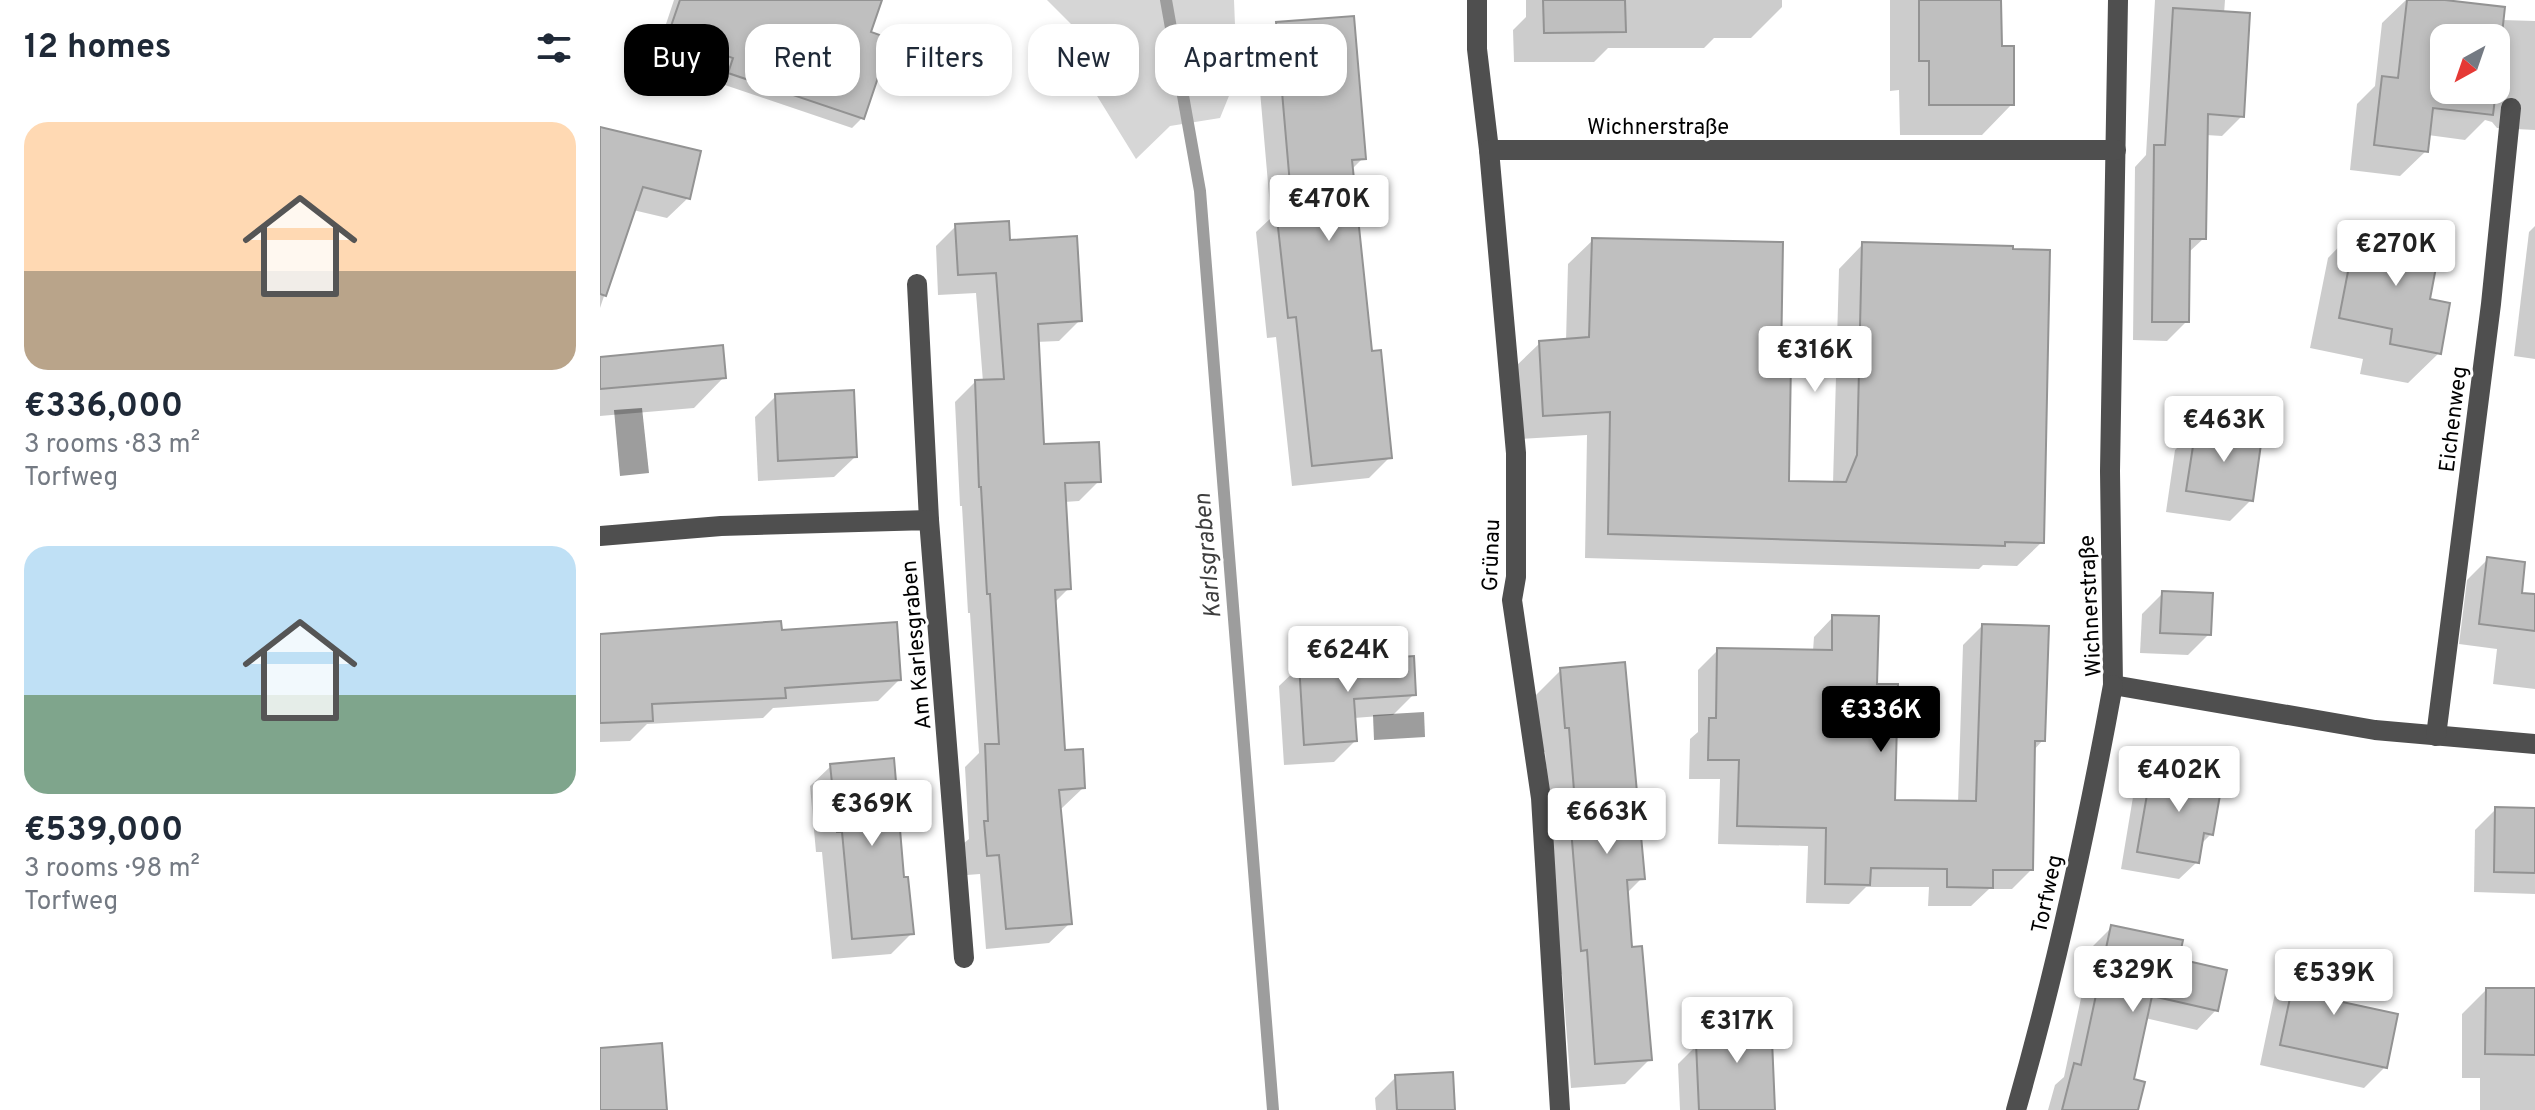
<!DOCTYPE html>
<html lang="en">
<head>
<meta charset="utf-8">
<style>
  body { margin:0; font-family:Overpass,sans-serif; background:#f6f6f7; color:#1f2937; height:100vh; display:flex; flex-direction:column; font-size:30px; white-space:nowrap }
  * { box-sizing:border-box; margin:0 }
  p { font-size:26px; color:#747a83 }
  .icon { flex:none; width:44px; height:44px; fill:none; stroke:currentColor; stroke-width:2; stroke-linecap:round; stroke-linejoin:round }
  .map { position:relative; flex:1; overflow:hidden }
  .sheet { display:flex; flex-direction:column; background:#fff; width:600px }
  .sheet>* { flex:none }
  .banner { position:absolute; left:24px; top:24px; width:760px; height:72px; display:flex; gap:16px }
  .needle { width:52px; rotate:220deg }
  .buttons { position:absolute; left:1830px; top:24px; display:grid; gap:16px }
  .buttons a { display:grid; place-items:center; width:80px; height:80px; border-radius:16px; background:#fff; box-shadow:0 4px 12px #0003; font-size:40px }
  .price { position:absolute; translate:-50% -68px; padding:0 18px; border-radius:8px; background:#fff; color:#222; font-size:26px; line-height:52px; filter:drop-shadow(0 2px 4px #0008) }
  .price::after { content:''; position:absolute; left:50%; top:48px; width:24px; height:18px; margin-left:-12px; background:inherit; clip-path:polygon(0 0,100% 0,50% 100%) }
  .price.current { background:#000; color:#fff }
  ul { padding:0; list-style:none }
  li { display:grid; align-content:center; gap:16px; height:424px; padding:0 24px }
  li span { display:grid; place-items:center; height:248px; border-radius:24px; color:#555 }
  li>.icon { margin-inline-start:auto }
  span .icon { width:144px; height:144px; fill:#fffc; stroke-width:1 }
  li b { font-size:34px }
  h2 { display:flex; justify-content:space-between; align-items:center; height:96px; padding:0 24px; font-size:34px }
  .tag { padding:0 28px; border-radius:24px; background:#fff; box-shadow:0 4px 12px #0003; font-size:28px; line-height:72px }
  .tag.current { background:#000; color:#fff }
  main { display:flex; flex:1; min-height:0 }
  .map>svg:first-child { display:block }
  .green { fill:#d6d6d6 }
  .water { fill:#9d9d9d }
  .shadow { fill:#0003; fill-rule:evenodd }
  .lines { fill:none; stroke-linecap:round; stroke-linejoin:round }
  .stream { stroke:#9d9d9d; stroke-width:12 }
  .building { fill:#bfbfbf; stroke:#939393; stroke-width:2 }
  .minor { stroke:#4f4f4f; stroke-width:20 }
  .labels { text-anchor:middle; stroke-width:6; stroke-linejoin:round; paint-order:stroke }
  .street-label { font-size:22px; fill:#000; stroke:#fff }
  .water-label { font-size:24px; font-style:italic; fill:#3e3e3e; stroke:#fff }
</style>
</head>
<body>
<main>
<section class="sheet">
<h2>12 homes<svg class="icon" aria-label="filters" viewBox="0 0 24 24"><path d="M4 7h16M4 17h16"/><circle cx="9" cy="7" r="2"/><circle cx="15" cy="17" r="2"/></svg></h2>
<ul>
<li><span style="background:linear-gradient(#ffd9b3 60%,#b9a48a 0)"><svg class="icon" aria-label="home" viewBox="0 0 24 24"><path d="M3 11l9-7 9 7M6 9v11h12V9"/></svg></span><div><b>€336,000</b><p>3 rooms · 83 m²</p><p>Torfweg</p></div></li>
<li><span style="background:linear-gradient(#bfe0f5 60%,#7fa58c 0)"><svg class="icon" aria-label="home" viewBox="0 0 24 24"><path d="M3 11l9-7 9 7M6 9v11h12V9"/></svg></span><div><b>€539,000</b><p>3 rooms · 98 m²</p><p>Torfweg</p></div></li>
</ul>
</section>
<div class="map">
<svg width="1935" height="1110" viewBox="0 0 1935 1110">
  <rect width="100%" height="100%" fill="#fff"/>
  <path class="green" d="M 447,0 L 634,0 L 637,76 L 620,118 L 570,126 L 536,159 L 486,78 L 493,46 Z"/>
  <g class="water">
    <path d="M 42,408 L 49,473 L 20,476 L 14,410 Z"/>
    <path d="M 824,712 L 825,737 L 774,740 L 773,715 Z"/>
  </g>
  <g class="shadow">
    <path d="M 74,0 L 280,0 L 269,33 L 262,118 L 252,128 L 119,83 L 124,68 L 59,45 Z"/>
    <path d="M 926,0 L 1182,0 L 1182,7 L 1151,38 L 1114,38 L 1104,48 L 1008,48 L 994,62 L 914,62 L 913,30 L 926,17 Z"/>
    <path d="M 1290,0 L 1399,0 L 1400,48 L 1412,104 L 1382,135 L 1300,135 L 1299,90 L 1290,91 Z"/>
    <path d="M 1555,0 L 1625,0 L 1624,14 L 1642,116 L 1622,136 L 1606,135 L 1604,238 L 1587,254 L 1587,321 L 1567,341 L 1533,340 L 1535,167 L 1546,155 Z"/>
    <path d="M 1806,0 L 1829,0 L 1902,20 L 1935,21 L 1935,130 L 1897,128 L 1892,122 L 1885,120 L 1865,140 L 1828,135 L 1826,151 L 1800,176 L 1750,170 L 1757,104 L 1775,86 L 1782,23 ZM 1844,38 L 1896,38 L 1896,90 L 1844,90 Z"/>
    <path d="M 677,24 L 763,158 L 751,170 L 770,354 L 790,457 L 769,478 L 692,486 L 676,337 L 667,338 L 656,232 L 671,218 L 656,45 Z"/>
    <path d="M 0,129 L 88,198 L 67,218 L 33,210 L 0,308 Z"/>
    <path d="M 356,226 L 408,242 L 479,321 L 459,341 L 436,342 L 442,446 L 499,481 L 479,501 L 464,502 L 469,588 L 454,603 L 463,752 L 483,788 L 462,808 L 459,808 L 470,923 L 449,943 L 386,949 L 380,874 L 367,875 L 364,843 L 369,839 L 365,767 L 379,753 L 370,613 L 368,613 L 362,506 L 360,506 L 355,402 L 375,382 L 383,382 L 376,293 L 338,295 L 336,246 Z"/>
    <path d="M 1935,226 L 1935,359 L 1914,356 L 1929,232 Z"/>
    <path d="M 1758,227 L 1839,353 L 1808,383 L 1760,374 L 1763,359 L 1710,348 L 1728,258 Z"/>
    <path d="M 993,240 L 1179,362 L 1187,483 L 1233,483 L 1239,269 L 1263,244 L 1442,542 L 1417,566 L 1383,565 L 1379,569 L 985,558 L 987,435 L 920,439 L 915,367 L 940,343 L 966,341 L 968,264 Z"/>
    <path d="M 0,359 L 124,377 L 94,408 L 0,416 Z"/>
    <path d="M 176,396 L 255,457 L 234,477 L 158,481 L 155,417 Z"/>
    <path d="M 1596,429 L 1651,500 L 1630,521 L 1566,512 L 1575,450 Z"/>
    <path d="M 1888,559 L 1919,595 L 1935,596 L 1935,689 L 1893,684 L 1897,649 L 1859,644 L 1867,580 Z"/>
    <path d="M 1563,593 L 1609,634 L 1588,655 L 1540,653 L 1542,614 Z"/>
    <path d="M 1233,617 L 1275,686 L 1293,802 L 1358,803 L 1363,645 L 1382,626 L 1443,740 L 1433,751 L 1431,870 L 1412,889 L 1389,889 L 1371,906 L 1328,906 L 1329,887 L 1266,887 L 1249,904 L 1206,903 L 1208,846 L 1118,844 L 1120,779 L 1089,779 L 1090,739 L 1098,732 L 1098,670 L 1118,650 L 1213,651 L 1214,637 Z"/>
    <path d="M 180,632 L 299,680 L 278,701 L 173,708 L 163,718 L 47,724 L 30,741 L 0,742 L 0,636 Z"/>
    <path d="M 700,666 L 814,694 L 793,715 L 754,718 L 755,741 L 734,762 L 684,765 L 679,686 Z"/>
    <path d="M 961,670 L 1042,878 L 1026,894 L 1030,949 L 1050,1059 L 1025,1084 L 971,1088 L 962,974 L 957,974 L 951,825 L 945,752 L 941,752 L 936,695 Z"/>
    <path d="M 231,766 L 303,879 L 312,933 L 291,954 L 232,959 L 222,852 L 216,852 L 210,786 Z"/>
    <path d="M 1553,768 L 1611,834 L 1600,845 L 1597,862 L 1579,879 L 1521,869 L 1535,785 Z"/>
    <path d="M 1896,809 L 1935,810 L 1935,894 L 1874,892 L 1875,830 Z"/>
    <path d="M 1512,927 L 1576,961 L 1616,1010 L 1597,1030 L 1545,1018 L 1531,1080 L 1535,1110 L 1448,1110 L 1455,1085 L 1464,1077 L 1492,947 Z"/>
    <path d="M 1700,953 L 1731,1002 L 1785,1067 L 1764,1088 L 1660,1065 L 1679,974 Z"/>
    <path d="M 1886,990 L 1935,990 L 1935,1110 L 1880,1110 L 1880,1078 L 1862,1078 L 1862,1014 Z"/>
    <path d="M 1122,1010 L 1162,1043 L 1173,1110 L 1080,1110 L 1078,1064 L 1097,1045 L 1103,1045 L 1103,1029 Z"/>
    <path d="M 796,1077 L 853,1110 L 776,1110 L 775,1098 Z"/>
  </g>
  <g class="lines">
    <path class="stream" d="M 566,0 L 600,191 L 673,1110"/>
  </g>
  <g class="building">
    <path d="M 80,0 L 282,0 L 271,32 L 291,39 L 264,119 L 128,73 L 133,58 L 68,35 Z"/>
    <path d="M 943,0 L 1025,0 L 1026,32 L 944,33 Z"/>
    <path d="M 1319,0 L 1401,0 L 1402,46 L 1414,46 L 1414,105 L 1329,105 L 1329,61 L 1319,61 Z"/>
    <path d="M 1807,0 L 1845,0 L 1905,7 L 1896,88 L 1896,38 L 1844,38 L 1844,90 L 1896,90 L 1893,115 L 1833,108 L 1828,152 L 1774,145 L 1782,76 L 1798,78 Z"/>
    <path d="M 1573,8 L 1650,13 L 1644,117 L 1608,114 L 1606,239 L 1590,239 L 1589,322 L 1552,322 L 1554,145 L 1565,145 Z"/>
    <path d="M 754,16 L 766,159 L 752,160 L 772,351 L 781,350 L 792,458 L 712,466 L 696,317 L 688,318 L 676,209 L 692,208 L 676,22 Z"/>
    <path d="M 0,127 L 101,151 L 90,199 L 43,187 L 6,296 L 0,294 Z"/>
    <path d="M 409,221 L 410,240 L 477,236 L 482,321 L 438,324 L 444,444 L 499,442 L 501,482 L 465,483 L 471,589 L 455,590 L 465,750 L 483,749 L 485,788 L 459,790 L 472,924 L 406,929 L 399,855 L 387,856 L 384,821 L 388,821 L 385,744 L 399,744 L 390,594 L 387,594 L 381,487 L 379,487 L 375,380 L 404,379 L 396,273 L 358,275 L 355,224 Z"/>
    <path d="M 1757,225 L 1841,241 L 1830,299 L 1850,303 L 1841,354 L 1790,344 L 1792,329 L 1739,318 Z"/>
    <path d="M 992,238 L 1183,242 L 1181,360 L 1191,360 L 1189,481 L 1246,482 L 1257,455 L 1262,242 L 1413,246 L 1413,249 L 1450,250 L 1444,543 L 1405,542 L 1405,546 L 1008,534 L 1010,412 L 943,416 L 939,341 L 989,337 Z"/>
    <path d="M 123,345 L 126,378 L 0,389 L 0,357 Z"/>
    <path d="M 254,390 L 257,457 L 178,461 L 175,394 Z"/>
    <path d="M 1596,427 L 1662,437 L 1653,501 L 1586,491 Z"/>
    <path d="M 1887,557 L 1925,562 L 1922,593 L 1935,594 L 1935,631 L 1879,624 Z"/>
    <path d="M 1562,591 L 1613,593 L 1611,635 L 1560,633 Z"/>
    <path d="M 1232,615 L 1279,616 L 1277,684 L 1298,684 L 1295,800 L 1376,801 L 1382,624 L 1449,626 L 1445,741 L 1435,741 L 1433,870 L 1393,870 L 1393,888 L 1347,887 L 1347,869 L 1271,868 L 1270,885 L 1225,884 L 1226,828 L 1137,826 L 1139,760 L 1108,760 L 1109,718 L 1116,718 L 1117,648 L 1232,650 Z"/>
    <path d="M 181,621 L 182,630 L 297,622 L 301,680 L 185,688 L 186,698 L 52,704 L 53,721 L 0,723 L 0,634 Z"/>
    <path d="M 814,656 L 816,695 L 754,699 L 757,741 L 704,745 L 699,664 Z"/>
    <path d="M 1025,662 L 1045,879 L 1027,880 L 1032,947 L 1042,946 L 1052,1060 L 995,1064 L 987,950 L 981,951 L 969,804 L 975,803 L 969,728 L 965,728 L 960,668 Z"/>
    <path d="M 294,758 L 304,877 L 308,877 L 314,934 L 252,939 L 242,832 L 237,832 L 230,764 Z"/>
    <path d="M 1552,766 L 1623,778 L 1613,835 L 1604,833 L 1599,863 L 1537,852 Z"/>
    <path d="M 1895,807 L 1935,808 L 1935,873 L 1894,872 Z"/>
    <path d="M 1511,925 L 1583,940 L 1579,959 L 1627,970 L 1618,1011 L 1552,996 L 1534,1079 L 1545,1082 L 1538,1110 L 1462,1110 L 1474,1063 L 1481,1065 Z"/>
    <path d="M 1700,951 L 1742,960 L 1733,1000 L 1798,1014 L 1787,1068 L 1680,1045 Z"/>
    <path d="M 1886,988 L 1935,988 L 1935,1055 L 1885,1054 Z"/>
    <path d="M 1163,1007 L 1164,1041 L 1172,1040 L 1175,1110 L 1099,1110 L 1096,1043 L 1122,1042 L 1121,1008 Z"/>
    <path d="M 62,1043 L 67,1110 L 0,1110 L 0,1048 Z"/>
    <path d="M 853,1072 L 855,1110 L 797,1110 L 795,1075 Z"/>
  </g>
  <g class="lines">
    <g class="minor">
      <path d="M 877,0 L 877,49 L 889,150 L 916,453 L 916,577 L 912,600 L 941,798 L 960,1110"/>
      <path d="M 1518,0 L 1510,471 L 1513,685 L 1775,730 L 1935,744"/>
      <path d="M 889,150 L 1516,150"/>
      <path d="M 317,284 L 329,520"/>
      <path d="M 0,536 L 121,526 L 329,520 L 364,958"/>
      <path d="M 1836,736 L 1891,304 L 1911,108"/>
      <path d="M 1416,1110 C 1456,970 1487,828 1513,685"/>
    </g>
  </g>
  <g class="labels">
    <g class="street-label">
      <text x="1058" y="134">Wichnerstraße</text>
      <text transform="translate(1852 419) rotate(-83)" y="8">Eichenweg</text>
      <text transform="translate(890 555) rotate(-88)" y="8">Grünau</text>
      <text transform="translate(1489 606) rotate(-93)" y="8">Wichnerstraße</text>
      <text transform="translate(315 645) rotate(-95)" y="8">Am Karlesgraben</text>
      <text transform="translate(1446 894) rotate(-78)" y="8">Torfweg</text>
    </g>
    <g class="water-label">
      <text transform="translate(607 556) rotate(-95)" y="8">Karlsgraben</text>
    </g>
  </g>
</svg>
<div class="buttons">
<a><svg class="needle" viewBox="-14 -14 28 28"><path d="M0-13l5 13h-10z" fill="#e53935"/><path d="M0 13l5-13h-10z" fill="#747a83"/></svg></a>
</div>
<b class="price" style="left:729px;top:243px">€470K</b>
<b class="price" style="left:1796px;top:288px">€270K</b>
<b class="price" style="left:1215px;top:394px">€316K</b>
<b class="price" style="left:1624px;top:464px">€463K</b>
<b class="price" style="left:748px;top:694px">€624K</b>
<b class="price current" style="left:1281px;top:754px">€336K</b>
<b class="price" style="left:1579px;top:814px">€402K</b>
<b class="price" style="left:272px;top:848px">€369K</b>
<b class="price" style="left:1007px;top:856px">€663K</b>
<b class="price" style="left:1533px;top:1014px">€329K</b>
<b class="price" style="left:1734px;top:1017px">€539K</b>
<b class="price" style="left:1137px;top:1065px">€317K</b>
<div class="banner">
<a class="tag current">Buy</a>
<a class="tag">Rent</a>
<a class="tag">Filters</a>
<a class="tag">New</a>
<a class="tag">Apartment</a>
</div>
</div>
</main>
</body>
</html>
